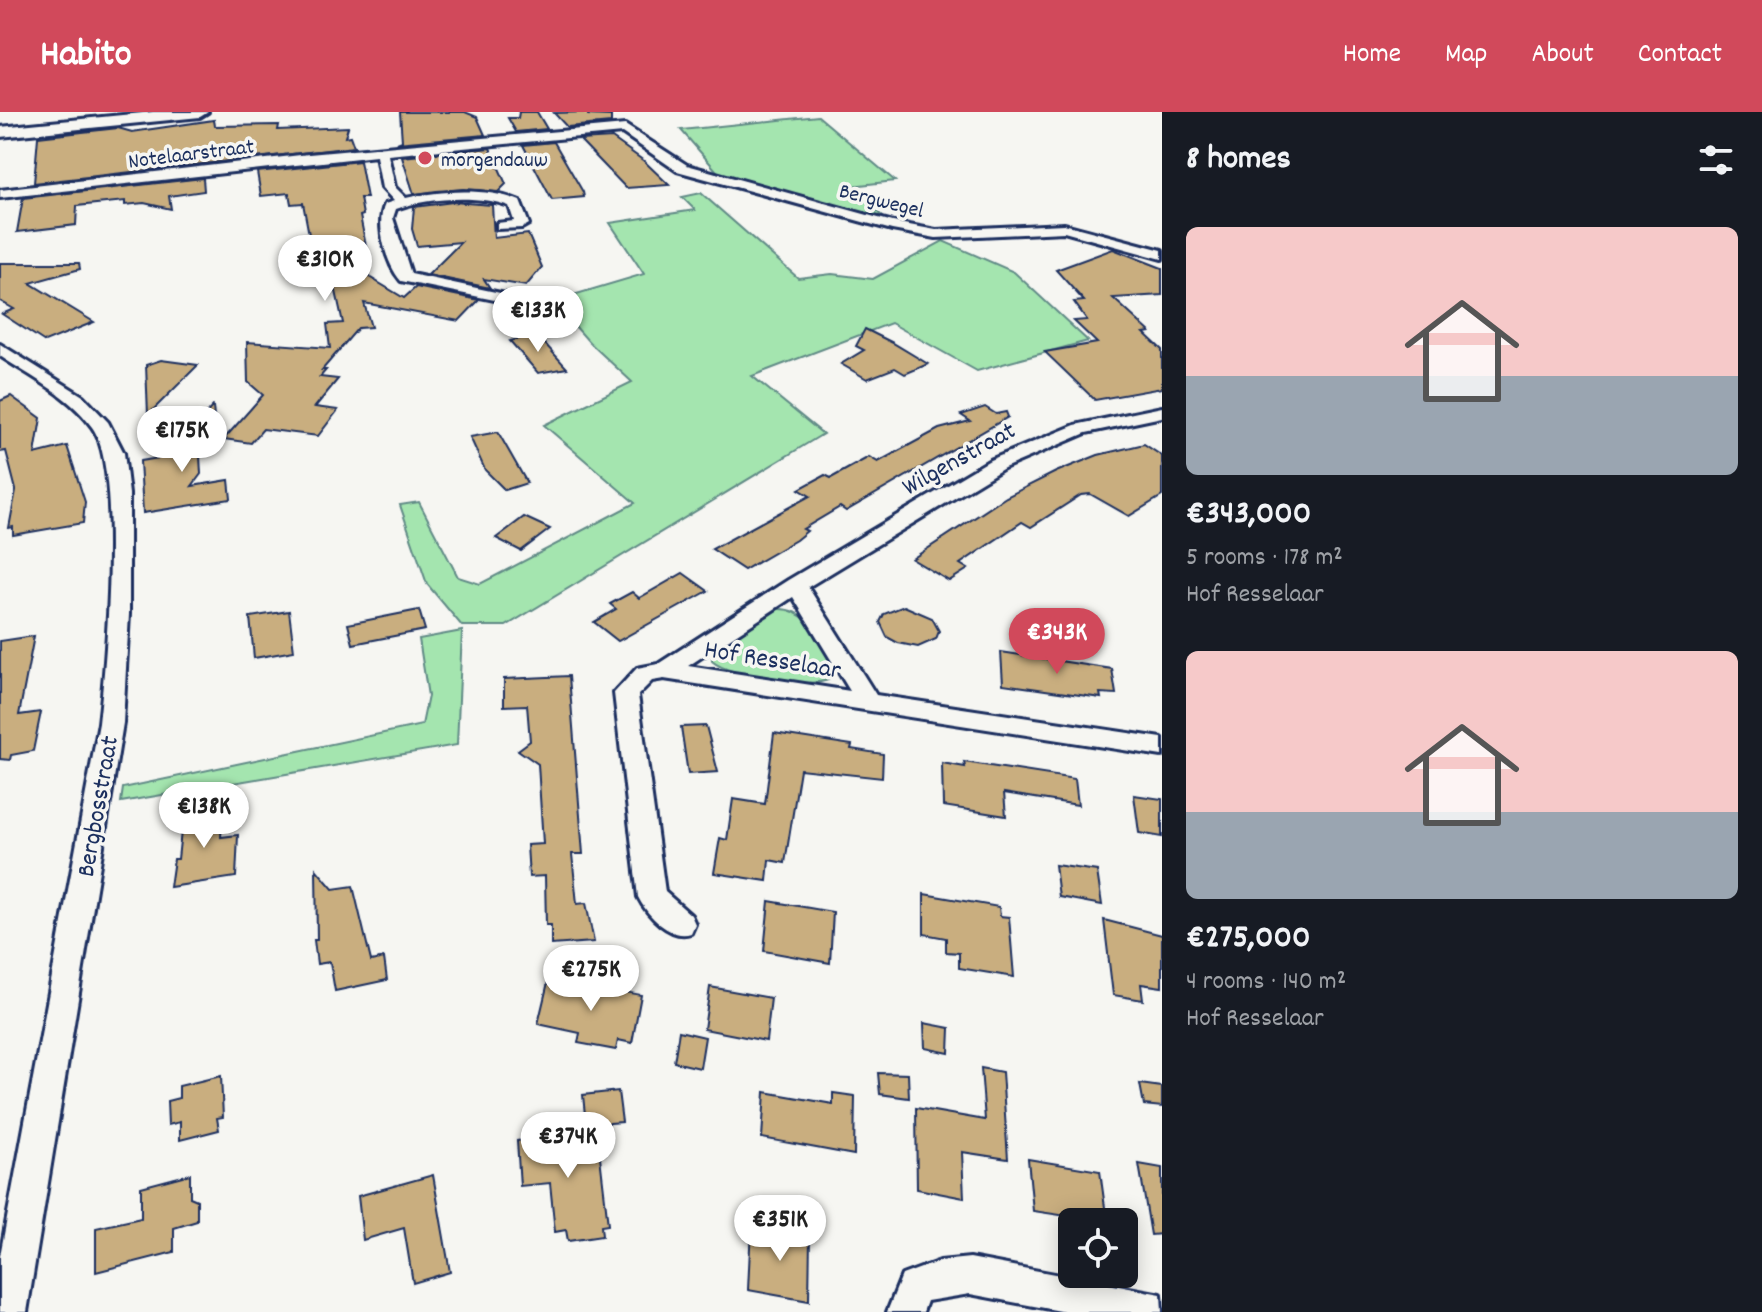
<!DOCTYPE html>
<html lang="en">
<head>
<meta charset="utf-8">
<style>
  body { margin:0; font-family:Dekko,sans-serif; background:#20242c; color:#f1f3f6; height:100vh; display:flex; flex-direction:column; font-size:30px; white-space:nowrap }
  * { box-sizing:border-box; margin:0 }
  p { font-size:26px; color:#9ea1a6 }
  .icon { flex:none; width:44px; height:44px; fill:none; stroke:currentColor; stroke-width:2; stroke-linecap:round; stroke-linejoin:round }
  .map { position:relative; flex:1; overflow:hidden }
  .details { display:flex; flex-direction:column; background:#171b24; width:600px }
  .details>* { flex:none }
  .buttons { position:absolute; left:1058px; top:1096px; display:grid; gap:16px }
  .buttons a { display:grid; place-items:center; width:80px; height:80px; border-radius:12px; background:#171b24; box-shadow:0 4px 20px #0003; font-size:40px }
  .price { position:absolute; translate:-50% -68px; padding:0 18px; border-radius:28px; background:#fff; color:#222; font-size:26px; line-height:52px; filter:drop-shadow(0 2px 4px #0008) }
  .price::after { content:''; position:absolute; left:50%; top:48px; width:24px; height:18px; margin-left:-12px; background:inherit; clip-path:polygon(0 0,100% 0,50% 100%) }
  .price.current { background:#d1495b; color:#fff }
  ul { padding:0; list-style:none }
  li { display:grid; align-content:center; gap:16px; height:424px; padding:0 24px }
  li span { display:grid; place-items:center; height:248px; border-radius:12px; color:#555 }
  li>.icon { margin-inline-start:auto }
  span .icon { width:144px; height:144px; fill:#fffc; stroke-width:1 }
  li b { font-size:34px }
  h2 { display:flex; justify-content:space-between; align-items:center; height:96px; padding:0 24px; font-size:34px }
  header { display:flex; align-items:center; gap:48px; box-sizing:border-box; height:112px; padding:0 40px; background:#d1495b; color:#fff }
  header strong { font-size:38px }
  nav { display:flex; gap:44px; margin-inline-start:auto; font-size:28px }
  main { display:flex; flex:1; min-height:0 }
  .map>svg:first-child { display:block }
  .green { fill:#a4e5af; stroke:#608a86; stroke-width:2 }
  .building { fill:#c9ae7f; stroke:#1b2f5e; stroke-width:2 }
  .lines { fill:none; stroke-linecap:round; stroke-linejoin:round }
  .street-casing { stroke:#1b2f5e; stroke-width:6 }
  .secondary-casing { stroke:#1b2f5e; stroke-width:6 }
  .street { fill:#f6f6f2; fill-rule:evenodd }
  .secondary { fill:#f6f6f2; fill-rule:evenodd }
  .poi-dot { fill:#d1495b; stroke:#f6f6f2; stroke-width:3 }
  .labels { text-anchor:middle; stroke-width:7; stroke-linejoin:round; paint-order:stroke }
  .far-street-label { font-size:22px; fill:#1b2f5e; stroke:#f6f6f2 }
  .far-poi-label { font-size:22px; fill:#1b2f5e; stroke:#f6f6f2; text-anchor:start }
  .street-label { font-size:26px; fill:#1b2f5e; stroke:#f6f6f2 }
</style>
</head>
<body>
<header>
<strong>Habito</strong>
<nav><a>Home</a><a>Map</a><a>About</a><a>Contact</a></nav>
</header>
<main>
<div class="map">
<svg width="1162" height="1200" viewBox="0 0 1162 1200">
  <rect width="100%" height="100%" fill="#f6f6f2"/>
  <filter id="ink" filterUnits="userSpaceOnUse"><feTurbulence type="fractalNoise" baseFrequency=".0125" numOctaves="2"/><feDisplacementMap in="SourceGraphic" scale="16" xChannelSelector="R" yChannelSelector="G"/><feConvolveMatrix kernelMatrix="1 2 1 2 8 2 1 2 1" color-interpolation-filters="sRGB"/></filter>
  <g filter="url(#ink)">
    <g class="green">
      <path d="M 818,4 L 895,69 L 851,74 L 889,111 L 722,65 L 681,18 Z"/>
      <path d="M 701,81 L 798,166 L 832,162 L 873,167 L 943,129 L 1014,160 L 1088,229 L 977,259 L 891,211 L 752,264 L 823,322 L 506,514 L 462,514 L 427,472 L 400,393 L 419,390 L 458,465 L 480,472 L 635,391 L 544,313 L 632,270 L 589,230 L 553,189 L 644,162 L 610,111 L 695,98 L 682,85 Z"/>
      <path d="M 777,497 C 809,495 821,530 834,554 L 830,567 C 810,578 728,564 712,549 L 712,539 L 716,533 Z"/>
      <path d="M 462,519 L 457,633 L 121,690 L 123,676 L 422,613 L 428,584 L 419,527 Z"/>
    </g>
    <g class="building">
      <path d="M 400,0 L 465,0 L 477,5 L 485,23 L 397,31 L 402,29 Z"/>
      <path d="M 519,0 L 537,0 L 547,17 L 516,20 L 508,6 L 518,6 Z"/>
      <path d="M 588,0 L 588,3 L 611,4 L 611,11 L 567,15 L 554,1 Z"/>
      <path d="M 214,8 L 215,14 L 279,13 L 278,18 L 348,15 L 345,25 L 350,24 L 354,35 L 34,71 L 38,25 L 118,16 L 132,20 Z"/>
      <path d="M 612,26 L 644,49 L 669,73 L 626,76 L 580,28 Z"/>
      <path d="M 554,30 L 583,80 L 584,85 L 552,88 L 523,33 Z"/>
      <path d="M 490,36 L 506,72 L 498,80 L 463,77 L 414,82 L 402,45 Z"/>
      <path d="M 360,49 L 367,86 L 360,86 L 363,103 L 360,104 L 367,139 L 331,142 L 404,186 L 416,175 L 479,188 L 459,209 L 364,191 L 371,215 L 358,216 L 322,258 L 326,258 L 320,265 L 338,267 L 315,295 L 338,298 L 318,324 L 263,317 L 251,331 L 224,327 L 263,283 L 248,270 L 247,230 L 330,236 L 327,212 L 343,211 L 328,143 L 313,144 L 303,91 L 291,92 L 289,81 L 261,84 L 257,60 Z"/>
      <path d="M 203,66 L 204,79 L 169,84 L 171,97 L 144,91 L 125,93 L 125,89 L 77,94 L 76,113 L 17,120 L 23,86 Z"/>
      <path d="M 453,90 L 492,93 L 494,126 L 528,122 L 542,155 L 526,174 L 484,167 L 490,176 L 428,163 L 461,130 L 417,134 L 412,117 L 414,95 Z"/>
      <path d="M 1113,137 L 1162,156 L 1162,183 L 1113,186 L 1150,220 L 1144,221 L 1162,238 L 1162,276 L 1095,288 L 1045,240 L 1097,231 L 1074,209 L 1087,208 L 1074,190 L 1084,189 L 1056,158 Z"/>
      <path d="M 0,151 L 79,151 L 80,157 L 30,171 L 94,210 L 45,230 L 2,202 L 14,197 L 0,189 Z"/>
      <path d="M 865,217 L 893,231 L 928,252 L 905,262 L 895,256 L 867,267 L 841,252 L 864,238 L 856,234 Z"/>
      <path d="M 536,222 L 567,256 L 538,261 L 510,229 Z"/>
      <path d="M 161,248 L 198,253 L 148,303 L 146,253 Z"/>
      <path d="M 11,284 L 41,306 L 35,342 L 67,334 L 85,390 L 83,411 L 13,423 L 13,415 L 9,416 L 16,378 L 6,339 L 0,340 L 0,289 Z"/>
      <path d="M 213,294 L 216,329 L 199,326 L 201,362 L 192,374 L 229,368 L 231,387 L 143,401 L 140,349 L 165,345 Z"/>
      <path d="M 985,295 L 996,302 L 1006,300 L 1008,305 L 846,399 L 840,395 L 803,417 L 807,419 L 796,428 L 744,458 L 712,437 L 810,384 L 799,377 L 825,363 L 831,366 L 869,345 L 878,350 L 939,317 L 970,309 L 961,303 Z"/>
      <path d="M 498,320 L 527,371 L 505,378 L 485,358 L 470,325 Z"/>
      <path d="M 1144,332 L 1162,344 L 1162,384 L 1129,404 L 1090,382 L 1081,383 L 1031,415 L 1022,410 L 960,452 L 968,457 L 949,469 L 912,447 L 1006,385 L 1056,360 L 1098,343 Z"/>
      <path d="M 524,405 L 550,417 L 521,439 L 496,426 Z"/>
      <path d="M 683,461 L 708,479 L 618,529 L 594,510 L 616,497 L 610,492 L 632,480 L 639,486 Z"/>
      <path d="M 904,494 L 932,506 L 939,519 L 936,527 L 918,535 L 898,531 L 887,525 L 880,510 L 884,502 Z"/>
      <path d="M 419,498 L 425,518 L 353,532 L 348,512 Z"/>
      <path d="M 289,499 L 294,539 L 254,546 L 250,505 Z"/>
      <path d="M 34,524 L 19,603 L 41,600 L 33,639 L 11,643 L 10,648 L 0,647 L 0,529 Z"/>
      <path d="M 1001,540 L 1112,557 L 1116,582 L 1100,581 L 1101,586 L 1003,572 Z"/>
      <path d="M 569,564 L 583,742 L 572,742 L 577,792 L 586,791 L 594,830 L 551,833 L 551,813 L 546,813 L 545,764 L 529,765 L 527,733 L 543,732 L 538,652 L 518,638 L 530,629 L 527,593 L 504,594 L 504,567 Z"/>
      <path d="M 706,614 L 718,660 L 688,662 L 681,615 Z"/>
      <path d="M 774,621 L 852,633 L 851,637 L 883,642 L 882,666 L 800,657 L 785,751 L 769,748 L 767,769 L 714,761 L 720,726 L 727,728 L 733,687 L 765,692 Z"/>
      <path d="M 964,650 L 1075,667 L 1078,693 L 1004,681 L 1006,704 L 943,694 L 942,651 L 965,655 Z"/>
      <path d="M 1134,683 L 1162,687 L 1162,725 L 1139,721 Z"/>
      <path d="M 223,696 L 221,725 L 238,723 L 236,765 L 170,775 L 174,747 L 178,747 L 183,701 Z"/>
      <path d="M 1055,753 L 1097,759 L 1102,793 L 1059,785 Z"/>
      <path d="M 316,757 L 333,777 L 353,774 L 371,849 L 384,846 L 387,868 L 335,879 L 330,850 L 317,852 L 314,828 L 317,828 Z"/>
      <path d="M 924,782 L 999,795 L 1000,804 L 1009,805 L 1014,865 L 959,856 L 959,841 L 946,840 L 946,826 L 924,822 Z"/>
      <path d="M 769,789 L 833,800 L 830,851 L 764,839 Z"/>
      <path d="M 1104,808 L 1162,823 L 1162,875 L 1141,872 L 1143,888 L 1113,883 Z"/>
      <path d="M 549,866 L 641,883 L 632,931 L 618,928 L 616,938 L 578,931 L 580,921 L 538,912 Z"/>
      <path d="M 710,875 L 771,886 L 766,929 L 704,917 Z"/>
      <path d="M 924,911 L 950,916 L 949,941 L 925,936 Z"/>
      <path d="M 679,919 L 705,925 L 700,956 L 674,950 Z"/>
      <path d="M 981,956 L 1002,960 L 1008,1047 L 962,1040 L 964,1086 L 917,1077 L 916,996 L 985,1008 Z"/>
      <path d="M 878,961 L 908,962 L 909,986 L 880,982 Z"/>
      <path d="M 221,964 L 223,1005 L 217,1006 L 219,1018 L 180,1028 L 180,1010 L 168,1013 L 167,989 L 179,986 L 179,974 Z"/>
      <path d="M 1140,972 L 1162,975 L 1162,995 L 1144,993 Z"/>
      <path d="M 618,979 L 622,1010 L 586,1013 L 583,983 Z"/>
      <path d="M 765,980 L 833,992 L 833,981 L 855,984 L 854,1043 L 762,1026 Z"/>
      <path d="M 597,1019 L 608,1113 L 601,1114 L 602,1124 L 568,1129 L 566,1118 L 555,1120 L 550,1071 L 520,1074 L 517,1029 Z"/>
      <path d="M 1028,1047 L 1100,1059 L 1107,1110 L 1033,1099 Z"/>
      <path d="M 1139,1052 L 1162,1056 L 1162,1122 L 1151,1123 Z"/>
      <path d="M 190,1062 L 190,1085 L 197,1088 L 197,1109 L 174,1116 L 174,1140 L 96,1160 L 96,1116 L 141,1106 L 141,1075 Z"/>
      <path d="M 433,1063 L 450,1160 L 413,1171 L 404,1116 L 363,1128 L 358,1084 Z"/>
      <path d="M 751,1114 L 810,1124 L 809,1189 L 748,1178 Z"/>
    </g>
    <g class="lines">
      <defs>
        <g id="street">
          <path d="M 625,13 L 687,53 L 893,110 L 936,118 L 1064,112 L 1162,138 L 1162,147 L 1064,120 L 936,126 L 892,118 L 677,59 L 622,21 L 388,43 L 395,75 L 406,86 C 441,79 485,75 520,89 L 529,112 L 522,116 L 497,117 L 497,111 L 514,109 L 509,94 C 478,82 427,86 396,97 L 393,106 L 411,162 L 543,190 L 555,205 L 547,210 L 524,194 L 401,169 C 386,152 375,112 385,92 L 394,89 L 382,76 L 376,44 L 0,86 L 0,78 L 309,42 Z"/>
          <path d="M 0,232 L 83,284 L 108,310 L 124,341 L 129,382 L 129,502 L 123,611 L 27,1200 L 0,1200 L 0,1144 L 99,611 C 106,554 123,356 92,315 C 69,283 31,265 0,244 Z"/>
          <path d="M 1162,295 L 1162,305 L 1086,321 L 1004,356 L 808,475 L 876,583 L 1162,626 L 1162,644 L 664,567 L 652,569 L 638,583 L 665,780 L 691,803 L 695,812 L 691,821 C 670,828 647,803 638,785 L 614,581 L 637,556 L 658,552 L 788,468 L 990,348 L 1075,313 ZM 793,485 L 850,579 L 688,554 Z"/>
          <path d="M 970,1146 L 1161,1182 L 1162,1200 L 1066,1200 L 970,1182 L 927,1189 L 923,1200 L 887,1200 L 902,1163 L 940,1149 Z"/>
        </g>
        <path id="secondary" d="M 153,0 L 208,0 L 200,5 L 0,25 L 0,15 Z"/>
      </defs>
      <use href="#street" class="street-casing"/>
      <use href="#secondary" class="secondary-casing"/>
      <use href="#street" class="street"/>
      <use href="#secondary" class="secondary"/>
    </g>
  </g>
  <circle class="poi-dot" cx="425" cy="46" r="8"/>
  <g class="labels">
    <g class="far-street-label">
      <text transform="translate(191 40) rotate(-7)" y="8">Notelaarstraat</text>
      <text transform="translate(882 87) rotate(14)" y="8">Bergwegel</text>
    </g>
    <g class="far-poi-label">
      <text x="441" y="54">morgendauw</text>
    </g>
    <g class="street-label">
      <text transform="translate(958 345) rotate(-29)" y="9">Wilgenstraat</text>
      <text transform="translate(773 546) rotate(9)" y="9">Hof Resselaar</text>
      <text transform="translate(96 694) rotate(-80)" y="9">Bergbosstraat</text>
    </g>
  </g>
</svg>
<div class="buttons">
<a><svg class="icon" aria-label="locate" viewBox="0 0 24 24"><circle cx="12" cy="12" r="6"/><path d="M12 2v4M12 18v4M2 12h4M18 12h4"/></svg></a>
</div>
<b class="price" style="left:325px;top:191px">€310K</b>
<b class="price" style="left:538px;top:242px">€133K</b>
<b class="price" style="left:182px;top:362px">€175K</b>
<b class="price current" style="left:1057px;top:564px">€343K</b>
<b class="price" style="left:204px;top:738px">€138K</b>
<b class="price" style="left:591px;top:901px">€275K</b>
<b class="price" style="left:568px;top:1068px">€374K</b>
<b class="price" style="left:780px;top:1151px">€351K</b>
</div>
<section class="details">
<h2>8 homes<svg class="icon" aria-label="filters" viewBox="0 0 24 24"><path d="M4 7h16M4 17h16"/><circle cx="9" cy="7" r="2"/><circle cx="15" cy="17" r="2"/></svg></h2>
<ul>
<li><span style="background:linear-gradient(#f6c9c9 60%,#9aa5b1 0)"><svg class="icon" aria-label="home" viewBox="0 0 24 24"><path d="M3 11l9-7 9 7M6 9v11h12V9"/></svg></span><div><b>€343,000</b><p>5 rooms · 178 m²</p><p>Hof Resselaar</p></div></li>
<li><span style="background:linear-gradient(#f6c9c9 65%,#9aa5b1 0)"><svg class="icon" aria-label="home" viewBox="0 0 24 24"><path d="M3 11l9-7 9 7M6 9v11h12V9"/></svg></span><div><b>€275,000</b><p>4 rooms · 140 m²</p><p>Hof Resselaar</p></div></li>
</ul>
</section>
</main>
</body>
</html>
